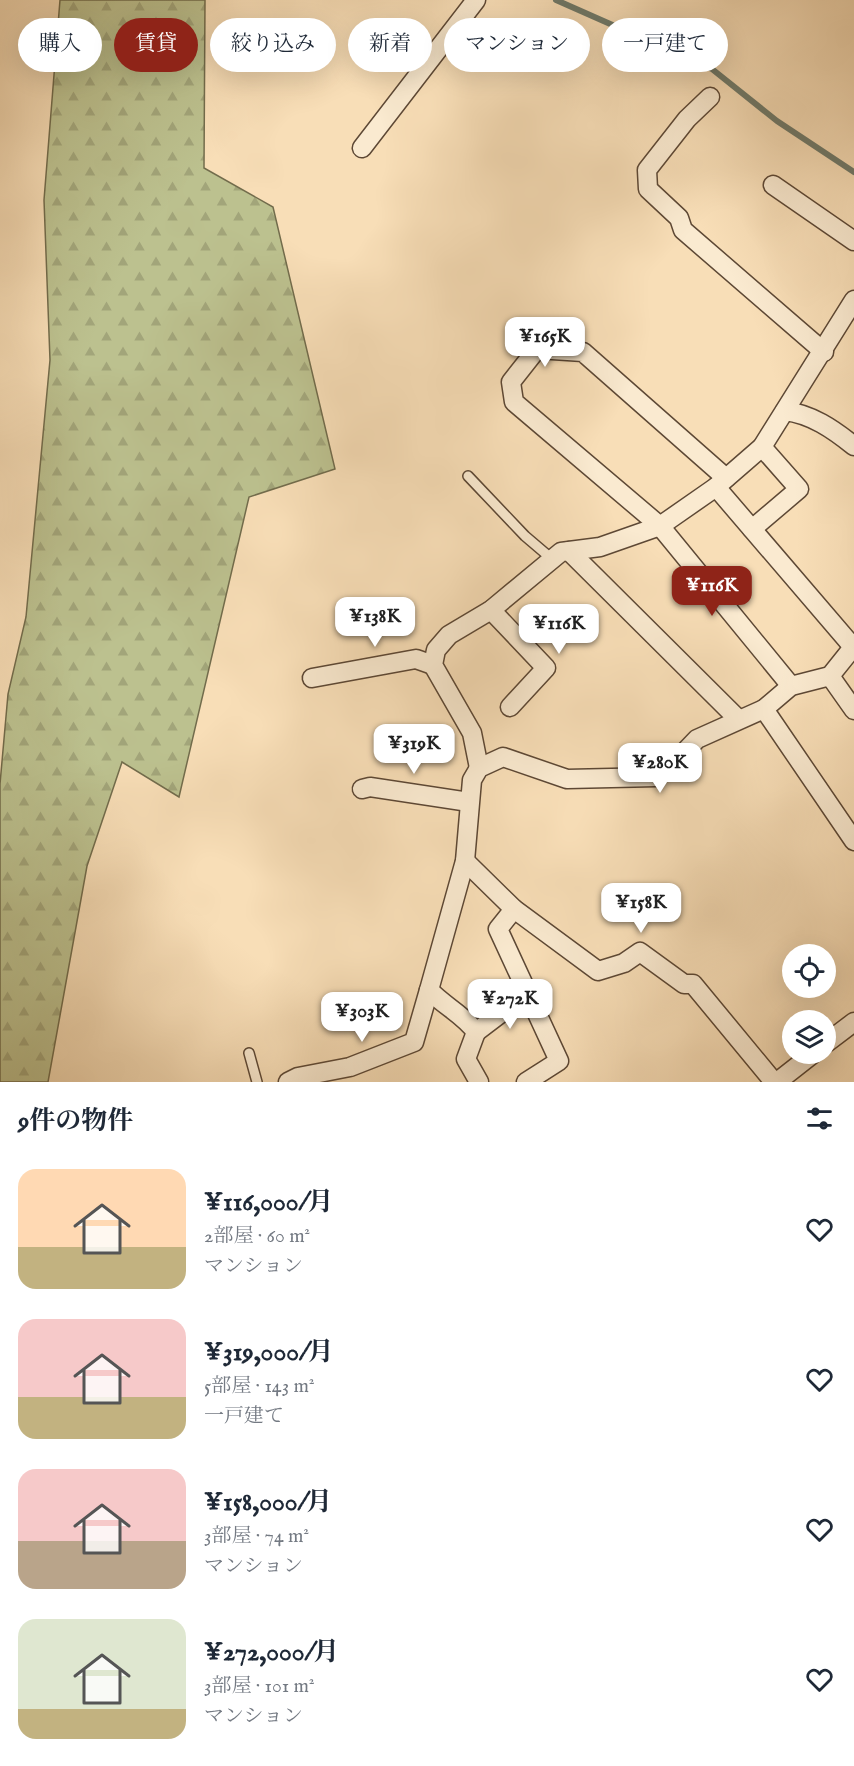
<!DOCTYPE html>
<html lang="ja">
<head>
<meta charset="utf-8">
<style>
  body { margin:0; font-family:"IM FELL English","Noto Serif JP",serif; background:#f2f2f3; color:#1f2937; height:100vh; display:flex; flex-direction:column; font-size:22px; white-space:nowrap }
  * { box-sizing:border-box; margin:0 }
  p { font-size:20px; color:#747a83 }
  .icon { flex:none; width:33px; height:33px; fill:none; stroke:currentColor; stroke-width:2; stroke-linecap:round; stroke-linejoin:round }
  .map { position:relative; height:1082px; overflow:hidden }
  .panel { display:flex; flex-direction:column; background:#fff; flex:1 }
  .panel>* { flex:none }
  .banner { position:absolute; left:18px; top:18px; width:819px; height:54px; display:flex; gap:12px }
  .controls { position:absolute; left:782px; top:944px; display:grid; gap:12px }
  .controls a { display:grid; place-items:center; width:54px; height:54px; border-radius:50%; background:#fff; box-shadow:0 6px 24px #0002; font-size:30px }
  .price { position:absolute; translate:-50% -51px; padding:0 14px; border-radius:12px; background:#fff; color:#222; font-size:20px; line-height:39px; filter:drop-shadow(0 2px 3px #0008) }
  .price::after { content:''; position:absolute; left:50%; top:36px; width:18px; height:14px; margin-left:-9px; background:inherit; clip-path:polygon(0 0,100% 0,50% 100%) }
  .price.active { background:#8f2418; color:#fff }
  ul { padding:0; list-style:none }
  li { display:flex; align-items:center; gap:18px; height:150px; padding:0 18px }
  li span { display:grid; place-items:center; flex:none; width:168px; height:120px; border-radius:18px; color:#555 }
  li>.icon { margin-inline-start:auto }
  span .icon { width:72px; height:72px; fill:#fffc; stroke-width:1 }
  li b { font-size:26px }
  h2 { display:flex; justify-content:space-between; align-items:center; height:72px; padding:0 18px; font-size:26px }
  .pill { padding:0 21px; border-radius:27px; background:#fff; box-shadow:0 6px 24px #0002; font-size:21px; line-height:54px }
  .pill.active { background:#8f2418; color:#fff }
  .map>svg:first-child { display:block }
  .forest { fill:url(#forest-firs); stroke:#726c4c; stroke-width:1.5 }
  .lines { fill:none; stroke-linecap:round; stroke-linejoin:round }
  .stream { stroke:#6f7a6b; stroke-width:6 }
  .service-casing { stroke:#5d4835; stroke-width:12 }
  .minor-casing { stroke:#5d4835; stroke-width:21 }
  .service { stroke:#faead0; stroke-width:9 }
  .minor { stroke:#faead0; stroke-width:18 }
</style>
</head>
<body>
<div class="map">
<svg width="854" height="1082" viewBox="0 0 854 1082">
  <defs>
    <pattern id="forest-firs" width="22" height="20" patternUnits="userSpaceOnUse" patternTransform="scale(1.5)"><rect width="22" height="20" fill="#bcc18f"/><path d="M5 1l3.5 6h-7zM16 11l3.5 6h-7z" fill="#a2a57a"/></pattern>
  </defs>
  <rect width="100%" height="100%" fill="#f8deb7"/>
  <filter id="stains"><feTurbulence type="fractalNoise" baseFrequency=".00333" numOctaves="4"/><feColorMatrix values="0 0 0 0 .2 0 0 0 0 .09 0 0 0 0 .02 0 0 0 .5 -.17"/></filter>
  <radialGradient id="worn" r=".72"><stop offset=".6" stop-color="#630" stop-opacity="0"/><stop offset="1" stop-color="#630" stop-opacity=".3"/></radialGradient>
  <path class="forest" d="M 60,0 L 205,0 L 204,168 L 273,207 L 335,469 L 249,497 L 179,797 L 122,762 L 87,866 L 48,1082 L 0,1082 L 0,784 L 8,694 L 26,617 L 50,360 L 44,200 Z"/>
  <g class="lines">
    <path class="stream" d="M 556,0 L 712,69 L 777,121 L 854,172"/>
    <defs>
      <g id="service">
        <path d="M 468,476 L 525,536 L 552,559"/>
        <path d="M 249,1053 L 257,1082"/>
      </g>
      <g id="minor">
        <path d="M 710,97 L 687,119 L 647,170 L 648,189 L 679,218 L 683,230 L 824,352"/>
        <path d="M 362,148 L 476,0"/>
        <path d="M 773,185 L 854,241"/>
        <path d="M 785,411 C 811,414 833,429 854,446"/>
        <path d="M 726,478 L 583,352 L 537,349 L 511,382 L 514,402 L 660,526 L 791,686"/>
        <path d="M 716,487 L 853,647"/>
        <path d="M 752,529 L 799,489 L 762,447"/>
        <path d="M 569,551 L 738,719"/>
        <path d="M 491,610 L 546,668 L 510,707"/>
        <path d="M 830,676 L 854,710"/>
        <path d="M 312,678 L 416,659 L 433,665"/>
        <path d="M 764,709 L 854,841"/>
        <path d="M 479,768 L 472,733 L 433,665 L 436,650 L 449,635 L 491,610 L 561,552 L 600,547 L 660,526 L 716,487 L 762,447 L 854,300"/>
        <path d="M 362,789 L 370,787 L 469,802"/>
        <path d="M 465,861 L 514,909 L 598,971 L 624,963 L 640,952 L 684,984 L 693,984 L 774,1082"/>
        <path d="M 514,909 L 498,929 L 559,1061 L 526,1082"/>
        <path d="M 476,1032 L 517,1001 L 528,997"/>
        <path d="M 825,1044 L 854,1022"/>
        <path d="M 288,1082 L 298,1077 L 350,1067 L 414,1042 L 429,990"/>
        <path d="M 479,1082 L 466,1059 L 476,1032 C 464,1015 444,1006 429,990 L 465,861 L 472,780 L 479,768 L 503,757 L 567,779 L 656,777 L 674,763 L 697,739 L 764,709 L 791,686 L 830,676 L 854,646"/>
        <path d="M 777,1082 L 814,1053"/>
      </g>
    </defs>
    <use href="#service" class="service-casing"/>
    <use href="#minor" class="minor-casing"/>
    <use href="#service" class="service"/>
    <use href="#minor" class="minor"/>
  </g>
  <rect width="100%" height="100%" filter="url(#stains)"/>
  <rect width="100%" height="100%" fill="url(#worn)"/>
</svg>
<div class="controls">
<a><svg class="icon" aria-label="locate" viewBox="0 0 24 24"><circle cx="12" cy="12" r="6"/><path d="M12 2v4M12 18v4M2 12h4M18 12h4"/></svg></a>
<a><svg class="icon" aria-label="layers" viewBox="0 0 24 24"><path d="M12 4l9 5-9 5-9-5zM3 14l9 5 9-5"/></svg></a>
</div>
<b class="price" style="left:545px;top:368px">¥165K</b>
<b class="price active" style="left:712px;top:617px">¥116K</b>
<b class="price" style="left:375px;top:648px">¥138K</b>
<b class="price" style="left:559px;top:655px">¥116K</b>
<b class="price" style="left:414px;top:775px">¥319K</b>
<b class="price" style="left:660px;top:794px">¥280K</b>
<b class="price" style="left:641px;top:934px">¥158K</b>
<b class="price" style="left:510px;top:1030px">¥272K</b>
<b class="price" style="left:362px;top:1043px">¥303K</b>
<div class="banner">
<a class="pill">購入</a>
<a class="pill active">賃貸</a>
<a class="pill">絞り込み</a>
<a class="pill">新着</a>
<a class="pill">マンション</a>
<a class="pill">一戸建て</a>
</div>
</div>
<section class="panel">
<h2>9件の物件<svg class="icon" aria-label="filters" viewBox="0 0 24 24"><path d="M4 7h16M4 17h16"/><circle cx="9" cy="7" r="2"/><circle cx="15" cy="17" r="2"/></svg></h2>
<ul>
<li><span style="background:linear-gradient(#ffd9b3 65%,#c2b280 0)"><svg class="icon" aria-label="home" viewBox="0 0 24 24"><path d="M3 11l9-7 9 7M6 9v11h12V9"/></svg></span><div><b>¥116,000/月</b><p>2部屋 · 60 m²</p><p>マンション</p></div><svg class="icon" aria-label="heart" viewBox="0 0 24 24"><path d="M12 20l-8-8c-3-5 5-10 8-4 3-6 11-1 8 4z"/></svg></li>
<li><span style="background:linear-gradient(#f6c9c9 65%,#c2b280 0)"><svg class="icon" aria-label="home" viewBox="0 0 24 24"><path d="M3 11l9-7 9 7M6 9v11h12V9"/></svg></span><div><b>¥319,000/月</b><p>5部屋 · 143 m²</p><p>一戸建て</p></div><svg class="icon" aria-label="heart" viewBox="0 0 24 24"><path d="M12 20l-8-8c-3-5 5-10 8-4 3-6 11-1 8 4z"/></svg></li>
<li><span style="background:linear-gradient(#f6c9c9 60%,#b9a48a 0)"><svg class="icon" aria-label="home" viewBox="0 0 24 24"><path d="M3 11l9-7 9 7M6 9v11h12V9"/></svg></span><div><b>¥158,000/月</b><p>3部屋 · 74 m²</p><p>マンション</p></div><svg class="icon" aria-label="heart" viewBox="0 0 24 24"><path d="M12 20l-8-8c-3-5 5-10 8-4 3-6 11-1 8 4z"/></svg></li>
<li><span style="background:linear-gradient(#dfe7d0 75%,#c2b280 0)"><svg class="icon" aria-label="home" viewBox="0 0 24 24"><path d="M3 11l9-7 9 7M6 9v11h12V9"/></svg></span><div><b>¥272,000/月</b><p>3部屋 · 101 m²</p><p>マンション</p></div><svg class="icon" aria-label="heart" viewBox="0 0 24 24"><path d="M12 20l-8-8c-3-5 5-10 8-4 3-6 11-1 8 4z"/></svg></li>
</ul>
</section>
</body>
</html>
